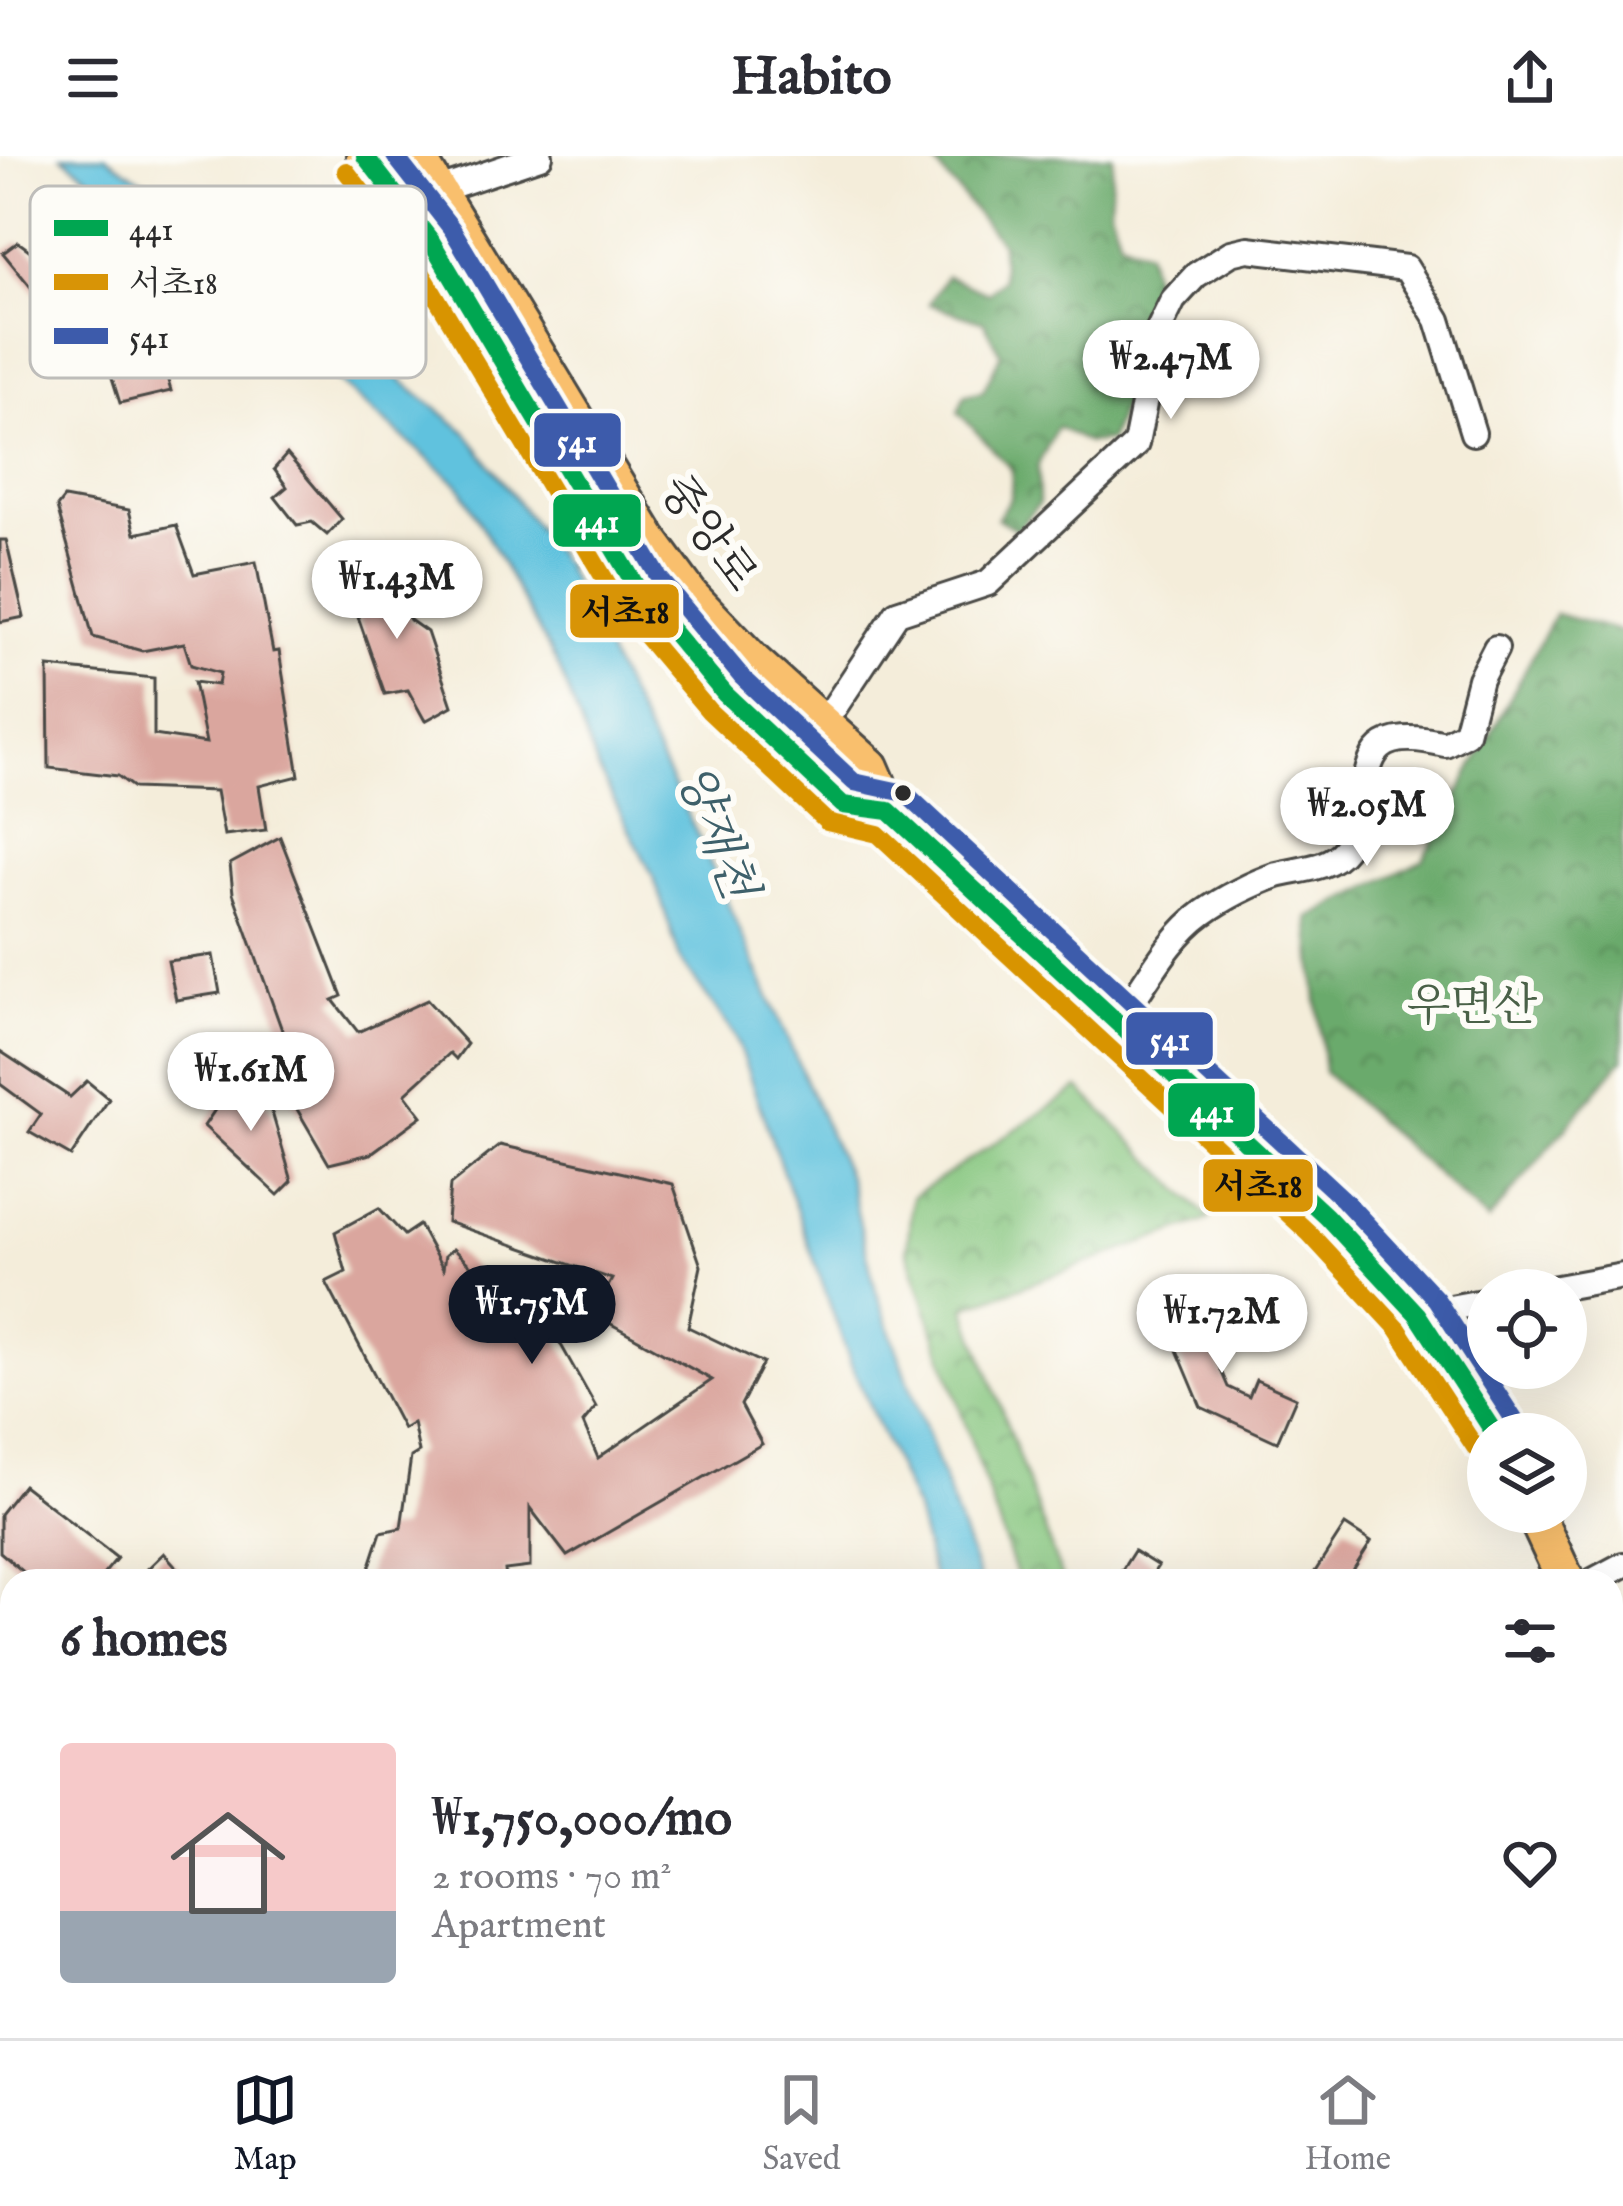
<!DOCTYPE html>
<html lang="en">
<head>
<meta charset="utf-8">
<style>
  body { margin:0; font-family:"IM FELL English","Noto Serif KR",serif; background:#f7f7f7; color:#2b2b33; height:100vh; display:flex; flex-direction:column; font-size:45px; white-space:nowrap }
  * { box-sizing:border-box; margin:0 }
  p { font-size:39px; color:#7c7c81 }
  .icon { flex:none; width:66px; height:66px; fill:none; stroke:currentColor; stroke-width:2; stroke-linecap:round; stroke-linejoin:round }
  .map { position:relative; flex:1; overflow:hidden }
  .drawer { position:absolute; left:0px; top:1413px; width:1623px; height:471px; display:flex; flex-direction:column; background:#fff; border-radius:36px 36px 0 0; box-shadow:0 12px 48px #0002 }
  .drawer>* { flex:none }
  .fabs { position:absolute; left:1467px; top:1113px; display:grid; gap:24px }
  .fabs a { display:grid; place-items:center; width:120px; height:120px; border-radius:50%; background:#fff; box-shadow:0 12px 48px #0002; font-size:60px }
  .price { position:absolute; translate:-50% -102px; padding:0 27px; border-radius:42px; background:#fff; color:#222; font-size:39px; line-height:78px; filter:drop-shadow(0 3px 6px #0008) }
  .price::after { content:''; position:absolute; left:50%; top:72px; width:36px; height:27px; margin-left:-18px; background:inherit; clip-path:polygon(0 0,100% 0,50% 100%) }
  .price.current { background:#111827; color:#fff }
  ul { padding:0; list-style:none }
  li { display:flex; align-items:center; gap:36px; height:300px; padding:0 60px }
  li span { display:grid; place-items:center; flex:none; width:336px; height:240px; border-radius:12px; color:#555 }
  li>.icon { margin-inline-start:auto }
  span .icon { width:144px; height:144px; fill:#fffc; stroke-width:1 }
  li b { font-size:51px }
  h2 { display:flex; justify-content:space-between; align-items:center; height:144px; padding:0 60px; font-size:51px }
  header { display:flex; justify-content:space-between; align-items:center; height:156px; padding:0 60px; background:#fff; font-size:54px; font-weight:700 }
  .tabs { display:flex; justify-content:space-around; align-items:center; height:168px; border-top:3px solid #e1e1e2; background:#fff; font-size:33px; color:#7c7c81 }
  .tabs a { display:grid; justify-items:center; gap:6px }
  .tabs .current { color:#111827 }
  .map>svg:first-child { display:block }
  .forest { fill:url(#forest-crowns); stroke:#4b6a4c; stroke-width:3 }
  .park { fill:url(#park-crowns); stroke:#587854; stroke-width:3 }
  .water { fill:#60c2de; stroke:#467684; stroke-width:3 }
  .building { fill:#daa69e }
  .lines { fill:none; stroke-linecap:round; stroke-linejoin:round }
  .street-casing { stroke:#494845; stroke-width:30 }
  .primary-casing { stroke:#494845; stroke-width:42 }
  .highway-casing { stroke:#494845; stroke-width:48 }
  .street { stroke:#fff; stroke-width:24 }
  .primary { stroke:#f9bf6d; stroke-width:36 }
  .highway { stroke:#f9bf6d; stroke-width:42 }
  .bus-1-casing { stroke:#fdfcf7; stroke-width:27 }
  .bus-2-casing { stroke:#fdfcf7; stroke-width:27 }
  .bus-3-casing { stroke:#fdfcf7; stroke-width:27 }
  .bus-1 { stroke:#00a651; stroke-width:18 }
  .bus-2 { stroke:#d89406; stroke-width:18 }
  .bus-3 { stroke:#3d5bab; stroke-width:18 }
  .bus-dot { fill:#2b2b2b; stroke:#fdfcf7; stroke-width:4.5 }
  .labels { text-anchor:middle; stroke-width:12; stroke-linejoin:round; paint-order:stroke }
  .street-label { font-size:45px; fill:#2b2b2b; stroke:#fdfcf7 }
  .park-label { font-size:45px; fill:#4a6148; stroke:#fdfcf7 }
  .water-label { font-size:48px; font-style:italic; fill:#3e606a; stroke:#fdfcf7 }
  .key { fill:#fdfcf7; stroke:#bebdba; stroke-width:3 }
  .key-label { font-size:33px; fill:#2b2b2b }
  .line-badge { stroke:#fdfcf7; stroke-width:4.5 }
  .badge-label { font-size:33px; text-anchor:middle; font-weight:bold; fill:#fff }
  .pale-badge-label { font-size:33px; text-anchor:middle; font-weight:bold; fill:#111 }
</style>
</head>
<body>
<header><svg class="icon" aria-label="menu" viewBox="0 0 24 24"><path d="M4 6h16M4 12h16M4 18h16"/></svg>Habito<svg class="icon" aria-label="share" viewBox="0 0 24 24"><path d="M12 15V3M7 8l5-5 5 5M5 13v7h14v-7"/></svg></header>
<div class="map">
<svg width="1623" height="1882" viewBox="0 0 1623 1882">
  <defs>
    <pattern id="forest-crowns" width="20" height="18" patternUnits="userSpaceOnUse" patternTransform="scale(3)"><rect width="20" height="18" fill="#6baa6c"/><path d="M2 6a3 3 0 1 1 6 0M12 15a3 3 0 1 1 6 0" fill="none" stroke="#588b59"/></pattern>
    <pattern id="park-crowns" width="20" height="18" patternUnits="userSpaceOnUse" patternTransform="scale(3)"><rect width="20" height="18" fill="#84c57d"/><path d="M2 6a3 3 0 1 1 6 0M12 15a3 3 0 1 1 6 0" fill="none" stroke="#6ca067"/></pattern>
  </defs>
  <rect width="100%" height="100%" fill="#fdfcf7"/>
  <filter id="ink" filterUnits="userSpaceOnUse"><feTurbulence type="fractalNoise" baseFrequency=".00833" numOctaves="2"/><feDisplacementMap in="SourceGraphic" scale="24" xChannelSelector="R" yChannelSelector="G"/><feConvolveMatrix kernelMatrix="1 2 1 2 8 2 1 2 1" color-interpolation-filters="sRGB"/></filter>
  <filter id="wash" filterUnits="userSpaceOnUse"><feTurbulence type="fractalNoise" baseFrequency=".004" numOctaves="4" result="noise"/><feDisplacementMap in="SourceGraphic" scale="48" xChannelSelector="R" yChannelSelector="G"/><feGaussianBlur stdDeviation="2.7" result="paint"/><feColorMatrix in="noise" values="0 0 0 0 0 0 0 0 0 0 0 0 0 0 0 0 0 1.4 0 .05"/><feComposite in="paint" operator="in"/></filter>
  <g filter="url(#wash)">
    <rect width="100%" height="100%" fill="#f4edda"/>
    <g class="forest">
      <path d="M 929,0 L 1113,0 L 1110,53 L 1120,84 L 1147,95 L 1159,155 L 1109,285 L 1088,287 L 1057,271 L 1038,309 L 1039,347 L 1017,374 L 997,362 L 1011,341 L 1012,314 L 958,256 L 965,239 L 983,235 L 1001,198 L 984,166 L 929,148 L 946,120 L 988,137 L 1002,124 L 1001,87 Z"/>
      <path d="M 1555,458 L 1623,476 L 1623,903 L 1488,1065 L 1324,916 L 1309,762 L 1423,704 Z"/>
      <path d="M 345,1872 L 471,1872 L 475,1882 L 348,1882 Z"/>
    </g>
    <g class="park">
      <path d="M 1079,932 L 1210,1063 L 965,1151 L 1063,1425 L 1018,1425 L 907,1094 L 912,1041 Z"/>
      <path d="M 1099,1872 L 1209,1872 L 1211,1882 L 1100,1882 Z"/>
    </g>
    <path class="water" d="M 62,0 L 105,0 L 197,60 L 467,277 L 564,409 L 700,684 L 849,1023 L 876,1135 L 980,1425 L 934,1425 L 916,1355 L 851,1208 L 735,880 L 680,803 L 654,722 L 598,613 L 559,512 L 460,330 L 200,107 Z"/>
    <g id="blocks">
      <g class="building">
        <path d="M 18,86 L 157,187 L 171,235 L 120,247 L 107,206 L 95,210 L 3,97 Z"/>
        <path d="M 287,298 L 342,363 L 327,379 L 312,366 L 297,369 L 275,341 L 287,331 L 274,313 Z"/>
        <path d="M 64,342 L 129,354 L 135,378 L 176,369 L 194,418 L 256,406 L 273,496 L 279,495 L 299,620 L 259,630 L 266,674 L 224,679 L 216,635 L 134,632 L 118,620 L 49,612 L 48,511 L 154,522 L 154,579 L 206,587 L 194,526 L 218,529 L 220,517 L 191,509 L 184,487 L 142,495 L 93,481 L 57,351 Z"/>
        <path d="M 0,384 L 6,384 L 24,461 L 0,466 Z"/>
        <path d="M 341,412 L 384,413 L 410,464 L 427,476 L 452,550 L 425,565 L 408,534 L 385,538 Z"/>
        <path d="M 280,681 L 342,840 L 333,844 L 358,876 L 427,844 L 467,888 L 456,903 L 450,897 L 405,938 L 422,960 L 370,998 L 329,1008 L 259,888 L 283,877 L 233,737 L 230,708 Z"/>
        <path d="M 213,799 L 220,837 L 176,844 L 168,805 Z"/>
        <path d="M 0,895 L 70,941 L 87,925 L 109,943 L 71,1000 L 29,976 L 41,958 L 0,928 Z"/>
        <path d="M 240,917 L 271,953 L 292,1025 L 278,1039 L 204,970 Z"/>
        <path d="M 500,989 L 673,1028 L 701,1110 L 688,1171 L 763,1207 L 741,1249 L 762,1288 L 567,1400 L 530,1352 L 530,1411 L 505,1414 L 506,1425 L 365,1425 L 381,1376 L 401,1372 L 411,1301 L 419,1296 L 413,1267 L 403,1273 L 326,1126 L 346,1116 L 335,1076 L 379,1052 L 404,1079 L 419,1069 L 443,1113 L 445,1099 L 453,1093 L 489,1127 L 520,1116 L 596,1251 L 583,1267 L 598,1302 L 712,1224 L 593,1158 L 612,1123 L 447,1066 L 450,1029 Z"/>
        <path d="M 1187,1136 L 1228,1231 L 1249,1241 L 1256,1224 L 1296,1242 L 1277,1286 L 1201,1251 L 1158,1149 Z"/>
        <path d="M 23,1329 L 117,1402 L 98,1425 L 34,1425 L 0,1396 L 0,1358 Z"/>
        <path d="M 1345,1369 L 1371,1386 L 1346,1425 L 1309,1425 Z"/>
        <path d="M 1134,1395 L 1158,1410 L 1148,1425 L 1115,1425 Z"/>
        <path d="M 164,1397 L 189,1425 L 135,1425 Z"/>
      </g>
    </g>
  </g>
  <g filter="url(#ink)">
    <use href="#blocks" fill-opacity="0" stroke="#494845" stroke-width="3"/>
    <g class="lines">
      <defs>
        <g id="street">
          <path d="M 439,34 L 540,0"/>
          <path d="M 824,567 L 897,457 L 988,427 L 1136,288 L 1159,173 L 1173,144 L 1196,119 L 1231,97 L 1248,93 L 1406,112 L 1438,164 L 1473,277"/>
          <path d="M 1118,865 C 1145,830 1167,783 1203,757 C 1224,742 1253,727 1277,719 C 1299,713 1330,713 1345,693 C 1382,641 1339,562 1445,588 L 1466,577 L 1480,523 L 1496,492"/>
          <path d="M 1546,1134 L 1623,1120"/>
          <path d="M 1417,1158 L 1488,1145"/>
          <path d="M 1593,1425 L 1623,1409"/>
        </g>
        <g id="primary">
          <path d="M 365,0 L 431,85 L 640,437 L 725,538 L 843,649 L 889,655"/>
          <path d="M 416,0 L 649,384 L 690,440 L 754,507 L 870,611 L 889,655 L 1326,1060 L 1417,1158 L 1495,1278"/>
          <path d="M 1534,1356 L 1566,1425"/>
          <path d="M 1611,1590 L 1623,1637"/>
        </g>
        <g id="highway">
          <path d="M 0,1827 L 12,1843"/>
          <path d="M 34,1872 L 42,1882"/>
          <path d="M 0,1881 L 1,1882"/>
        </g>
      </defs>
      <use href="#street" class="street-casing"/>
      <use href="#primary" class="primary-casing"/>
      <use href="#highway" class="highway-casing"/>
      <use href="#street" class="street"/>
      <use href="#primary" class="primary"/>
      <use href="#highway" class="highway"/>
      <defs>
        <path id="bus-1" d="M 365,0 L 431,85 L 640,437 L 725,538 L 843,649 L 889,655 L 1326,1060 L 1417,1158 L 1495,1278"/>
        <path id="bus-2" d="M 346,15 L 411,99 L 622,452 L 709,555 L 827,666 L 878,678 L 1309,1077 L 1398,1173 L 1475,1291"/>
        <path id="bus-3" d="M 395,0 L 452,73 L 660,423 L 742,521 L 854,626 L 905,637 L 1344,1044 L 1436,1143 L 1515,1265"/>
      </defs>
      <use href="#bus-1" class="bus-1-casing"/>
      <use href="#bus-2" class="bus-2-casing"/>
      <use href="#bus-3" class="bus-3-casing"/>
      <use href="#bus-1" class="bus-1"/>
      <use href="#bus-2" class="bus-2"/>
      <use href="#bus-3" class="bus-3"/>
    </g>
  </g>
  <circle class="bus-dot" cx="903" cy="637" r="10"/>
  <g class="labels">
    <g class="street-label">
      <text transform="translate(710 376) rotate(54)" y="16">중앙로</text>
    </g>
    <g class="park-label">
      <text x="1472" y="864">우면산</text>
    </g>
    <g class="water-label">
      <text transform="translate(718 675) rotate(69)" y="17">양재천</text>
    </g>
  </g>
  <rect x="30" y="30" width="396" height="192" rx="18" class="key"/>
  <rect x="54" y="64" width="54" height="16" fill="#00a651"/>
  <rect x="54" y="118" width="54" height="16" fill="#d89406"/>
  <rect x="54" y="172" width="54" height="16" fill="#3d5bab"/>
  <g class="key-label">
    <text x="129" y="84">441</text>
    <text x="129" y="138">서초18</text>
    <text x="129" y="192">541</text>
  </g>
  <g class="line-badge">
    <rect x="532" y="255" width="91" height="58" rx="12" fill="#3d5bab"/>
    <rect x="551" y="336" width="92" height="57" rx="12" fill="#00a651"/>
    <rect x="568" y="426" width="113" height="58" rx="12" fill="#d89406"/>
    <rect x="1124" y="854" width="91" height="57" rx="12" fill="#3d5bab"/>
    <rect x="1166" y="925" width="91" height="58" rx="12" fill="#00a651"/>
    <rect x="1201" y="1001" width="114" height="57" rx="12" fill="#d89406"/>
  </g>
  <g class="badge-label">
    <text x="577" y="296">541</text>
    <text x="597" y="376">441</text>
    <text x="1170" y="894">541</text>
    <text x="1212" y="966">441</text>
  </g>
  <g class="pale-badge-label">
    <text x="625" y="467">서초18</text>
    <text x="1258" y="1041">서초18</text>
  </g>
</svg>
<div class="fabs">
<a><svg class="icon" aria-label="locate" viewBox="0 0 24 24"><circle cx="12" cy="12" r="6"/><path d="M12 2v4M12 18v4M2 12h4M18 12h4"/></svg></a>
<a><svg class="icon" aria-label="layers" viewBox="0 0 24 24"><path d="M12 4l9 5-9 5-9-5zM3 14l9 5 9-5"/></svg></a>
</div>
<b class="price" style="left:1171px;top:266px">₩2.47M</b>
<b class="price" style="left:397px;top:486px">₩1.43M</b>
<b class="price" style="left:1367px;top:713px">₩2.05M</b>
<b class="price" style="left:251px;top:978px">₩1.61M</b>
<b class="price current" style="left:532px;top:1211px">₩1.75M</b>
<b class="price" style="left:1222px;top:1220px">₩1.72M</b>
<section class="drawer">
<h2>6 homes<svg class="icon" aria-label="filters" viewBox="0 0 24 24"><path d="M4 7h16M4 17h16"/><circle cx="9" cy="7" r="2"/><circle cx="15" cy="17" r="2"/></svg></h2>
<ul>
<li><span style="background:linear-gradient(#f6c9c9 70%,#9aa5b1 0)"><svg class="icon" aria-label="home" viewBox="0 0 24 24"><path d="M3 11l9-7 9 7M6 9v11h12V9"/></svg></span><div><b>₩1,750,000/mo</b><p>2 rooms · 70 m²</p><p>Apartment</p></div><svg class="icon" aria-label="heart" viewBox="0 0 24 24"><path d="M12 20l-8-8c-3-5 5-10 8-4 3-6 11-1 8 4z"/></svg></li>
</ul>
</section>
</div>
<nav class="tabs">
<a class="current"><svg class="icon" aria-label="map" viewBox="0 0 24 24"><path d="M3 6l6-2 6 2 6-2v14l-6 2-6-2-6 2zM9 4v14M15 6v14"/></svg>Map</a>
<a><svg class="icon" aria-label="saved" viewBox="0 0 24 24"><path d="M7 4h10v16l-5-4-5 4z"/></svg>Saved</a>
<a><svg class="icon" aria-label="home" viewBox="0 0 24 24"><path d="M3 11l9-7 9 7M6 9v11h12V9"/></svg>Home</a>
</nav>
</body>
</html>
